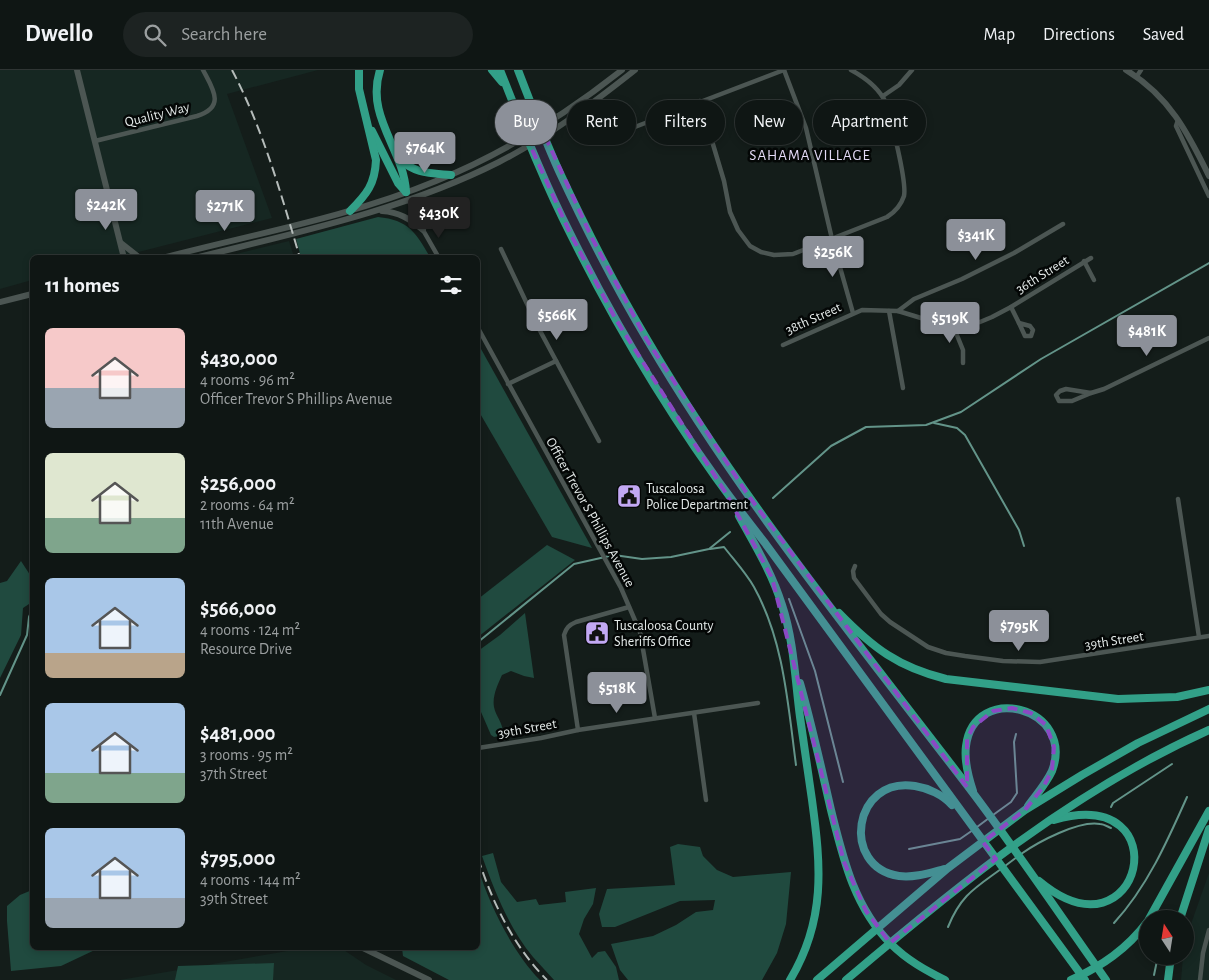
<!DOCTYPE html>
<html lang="en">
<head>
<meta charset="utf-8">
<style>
  body { margin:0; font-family:"Alegreya Sans",sans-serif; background:#1d2322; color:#f1f3f6; height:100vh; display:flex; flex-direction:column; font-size:19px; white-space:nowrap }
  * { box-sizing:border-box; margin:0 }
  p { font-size:16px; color:#9b9fa0 }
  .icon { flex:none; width:28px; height:28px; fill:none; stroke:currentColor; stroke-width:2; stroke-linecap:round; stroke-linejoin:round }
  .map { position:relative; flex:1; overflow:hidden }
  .sheet { position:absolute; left:30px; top:185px; width:450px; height:695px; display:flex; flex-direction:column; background:#0f1614; border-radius:8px; box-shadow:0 2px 8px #0003,0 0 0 1px #2f3534 }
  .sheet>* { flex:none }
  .banner { position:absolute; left:495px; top:30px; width:475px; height:45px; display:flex; gap:10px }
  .needle { width:32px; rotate:348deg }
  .tools { position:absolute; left:1139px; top:840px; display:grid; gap:10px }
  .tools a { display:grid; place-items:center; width:55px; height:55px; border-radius:50%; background:#0f1614; box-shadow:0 2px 8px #0003,0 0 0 1px #2f3534; font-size:25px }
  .price { position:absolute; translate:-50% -42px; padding:0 11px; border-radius:5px; background:#8c9099; color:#fff; font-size:16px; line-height:32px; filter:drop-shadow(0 1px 2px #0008) }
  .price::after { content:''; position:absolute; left:50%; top:30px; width:15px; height:11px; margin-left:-8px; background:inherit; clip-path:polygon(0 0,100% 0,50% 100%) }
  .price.selected { background:#222; color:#fff }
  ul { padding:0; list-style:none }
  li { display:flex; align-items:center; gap:15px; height:125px; padding:0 15px }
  li span { display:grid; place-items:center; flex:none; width:140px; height:100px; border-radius:8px; color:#555 }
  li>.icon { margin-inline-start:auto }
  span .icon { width:60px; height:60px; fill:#fffc; stroke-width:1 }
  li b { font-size:21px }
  h2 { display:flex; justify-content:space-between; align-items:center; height:60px; padding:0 15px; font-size:21px }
  .tag { padding:0 18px; border-radius:22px; background:#0f1614; box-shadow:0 2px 8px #0003,0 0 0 1px #2f3534; font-size:18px; line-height:45px }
  .tag.selected { background:#8c9099; color:#fff }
  header { display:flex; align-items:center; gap:30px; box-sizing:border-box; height:70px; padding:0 25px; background:#0f1614; border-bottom:1px solid #2f3534 }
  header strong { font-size:24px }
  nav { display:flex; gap:28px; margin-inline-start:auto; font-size:18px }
  .search { width:350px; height:45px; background:#1d2322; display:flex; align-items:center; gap:12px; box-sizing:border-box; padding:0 18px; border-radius:28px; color:#9b9fa0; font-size:19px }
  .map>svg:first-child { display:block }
  .built { fill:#162722 }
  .green { fill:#204a3f }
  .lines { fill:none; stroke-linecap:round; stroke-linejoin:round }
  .stream { stroke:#639489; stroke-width:2 }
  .street { stroke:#4c5653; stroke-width:4.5 }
  .secondary { stroke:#4c5653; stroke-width:6 }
  .highway { stroke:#32a088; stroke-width:8 }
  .rail { stroke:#b5bcba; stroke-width:2; stroke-dasharray:10 5; stroke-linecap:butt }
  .marked { fill:#8b49c5; fill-opacity:0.2; stroke:#8b49c5; stroke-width:4; stroke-dasharray:10 6; stroke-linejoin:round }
  .labels { text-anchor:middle; stroke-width:5; stroke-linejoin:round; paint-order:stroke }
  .street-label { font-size:14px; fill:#e5ebea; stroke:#040706 }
  .poi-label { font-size:14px; fill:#e5ebea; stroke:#040706; text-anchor:start }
  .neighbourhood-label { font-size:15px; letter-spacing:1px; fill:#e5dcf9; stroke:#040706 }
</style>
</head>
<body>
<header>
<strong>Dwello</strong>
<div class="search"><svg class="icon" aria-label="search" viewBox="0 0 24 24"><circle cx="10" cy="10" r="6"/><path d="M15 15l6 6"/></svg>Search here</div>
<nav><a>Map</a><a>Directions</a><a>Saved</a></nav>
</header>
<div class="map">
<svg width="1209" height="910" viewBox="0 0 1209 910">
  <rect width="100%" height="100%" fill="#141d1a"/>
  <g class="built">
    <path d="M 0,0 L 318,0 L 227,24 L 272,148 L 119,187 L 32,188 L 32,210 L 0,219 Z"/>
    <path d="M 289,171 L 294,187 L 224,187 Z"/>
    <path d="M 1209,803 L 1209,910 L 1181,910 L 1183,886 L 1185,886 L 1185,871 Z"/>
    <path d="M 305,878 L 341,878 L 366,895 L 396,910 L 120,910 Z"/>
  </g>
  <g class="green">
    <path d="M 378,147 C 409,150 416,163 430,187 L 301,187 L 296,169 Z"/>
    <path d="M 478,278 L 481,279 L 592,478 L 552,467 L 478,340 Z"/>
    <path d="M 547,475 L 575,490 L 478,567 L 478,529 Z"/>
    <path d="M 21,491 L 32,508 L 32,532 L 23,538 L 21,565 L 0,608 L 0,513 L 7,511 Z"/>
    <path d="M 525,543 L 534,608 L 524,606 L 511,601 L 502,605 C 498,614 492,626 494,637 C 496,647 504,654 503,665 L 494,667 L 491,665 L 478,635 L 478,581 L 500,565 Z"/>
    <path d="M 678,774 L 700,777 L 703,786 L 717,800 L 733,807 L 791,802 L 786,854 L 777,883 L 762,910 L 628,910 L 620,900 L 611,874 L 653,866 L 676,855 L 696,842 L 713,840 L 715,830 L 680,831 L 615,857 L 602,857 L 599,844 L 607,819 L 675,815 L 670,777 Z"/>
    <path d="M 493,783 L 501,812 L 517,832 L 536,829 L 539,835 L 566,832 L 565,822 L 596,818 L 593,834 L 584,849 L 579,864 L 592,888 L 598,882 L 605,881 L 616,897 L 619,910 L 554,910 C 547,902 540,895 533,887 C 509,858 495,822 482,786 Z"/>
    <path d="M 478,798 C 489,834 513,883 540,910 L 449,910 L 403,886 L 402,878 L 478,878 Z"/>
    <path d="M 32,820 L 32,878 L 99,878 L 61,896 L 11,901 L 7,851 L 7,836 L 20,825 Z"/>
    <path d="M 274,893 L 273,910 L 175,910 L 178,896 Z"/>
  </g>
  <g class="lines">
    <g class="stream">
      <path d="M 934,353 L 957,358 L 965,365 L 1019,460 L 1024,476"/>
      <path d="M 773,428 L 831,376 L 866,357 L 926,355 L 961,342 L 1041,289 L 1209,193"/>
      <path d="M 710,479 L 724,477 C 734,490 746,503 754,517 C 784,571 788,635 796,695"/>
      <path d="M 789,529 L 815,601 L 843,712"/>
      <path d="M 478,572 L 574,494 L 614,485 L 642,489 L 671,487 L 709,479 L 730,462"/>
      <path d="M 0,625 L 27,565 L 29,547 L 32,540"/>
      <path d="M 1111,737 L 1113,733 L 1172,694"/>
      <path d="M 993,745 L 1011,732 L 1017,723 L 1014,672 L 1016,664"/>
      <path d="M 977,757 L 989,748"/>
      <path d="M 909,779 L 960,769 L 973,760"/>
      <path d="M 1021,784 C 1038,772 1079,750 1100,754 C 1104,754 1108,757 1111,758"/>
      <path d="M 1005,796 L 1017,787"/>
      <path d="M 1114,853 C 1147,817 1167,772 1187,727"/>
      <path d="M 948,857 C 961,825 975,818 1001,799"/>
      <path d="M 1154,905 L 1158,886"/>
    </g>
    <g class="street">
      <path d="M 784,0 L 806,58 L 832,169 L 853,243"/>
      <path d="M 1137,6 L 1141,0"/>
      <path d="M 883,26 L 899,15 L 912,0"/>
      <path d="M 700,31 L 724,111 L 730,142 L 738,160 L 750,176 L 761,182 L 774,185 L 793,184 L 887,147 C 895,142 901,135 904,126 C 907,111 891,50 886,33 C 879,18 866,8 851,0"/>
      <path d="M 1178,50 L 1176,56 L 1209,126"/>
      <path d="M 606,68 L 784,0"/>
      <path d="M 95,71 L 197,46 C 226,37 213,19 203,0"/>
      <path d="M 409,131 L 423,160 L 439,188"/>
      <path d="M 501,179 L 538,257 L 599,371"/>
      <path d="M 1084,191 L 1094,210"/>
      <path d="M 1011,237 L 1019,253"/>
      <path d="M 889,241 L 903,318"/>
      <path d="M 898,241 L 914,229 L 962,209 L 1014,183 L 1063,154"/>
      <path d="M 952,253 L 963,280 L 963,293"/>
      <path d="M 1019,253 L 1030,256 L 1033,260 L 1031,266 L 1025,266 Z"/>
      <path d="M 478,258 L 621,518 L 640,562 L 655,648"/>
      <path d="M 783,275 L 862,240 L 898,241 L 921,248 L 952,253 L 967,254 L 980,252 L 992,247 L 1011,237 L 1091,188"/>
      <path d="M 508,314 L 556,291"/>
      <path d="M 1066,319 L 1091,323 L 1072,331 L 1059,331 L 1056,325 L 1060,321 Z"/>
      <path d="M 1091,323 L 1104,319 L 1209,268"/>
      <path d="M 1178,429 L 1199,567"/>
      <path d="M 855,496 L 853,501 L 854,508 L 881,544 L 890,552 L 928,577 L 946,583 L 965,586 L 1003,591 L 1040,592 L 1209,566"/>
      <path d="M 694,643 L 706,730"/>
      <path d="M 578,660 L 564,565 C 566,558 569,555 576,552 L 629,537"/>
      <path d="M 478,678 L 541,668 L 578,660 L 758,633"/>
      <path d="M 1200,910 L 1203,883 L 1209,860"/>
    </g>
    <g class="secondary">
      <path d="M 77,0 L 124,188"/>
      <path d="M 1126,0 C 1169,26 1188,63 1209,106"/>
      <path d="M 382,141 C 399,142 410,149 423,160"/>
      <path d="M 121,173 L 140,188"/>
      <path d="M 162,188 C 254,164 349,147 436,111 C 503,84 565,45 622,0"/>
      <path d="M 195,188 C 299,162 404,140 499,92 C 548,67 592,34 635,0"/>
      <path d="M 0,232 L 32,224"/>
      <path d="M 363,878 L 429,910"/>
    </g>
    <g class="highway">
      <path d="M 380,0 C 365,47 404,79 406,122"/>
      <path d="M 492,0 L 502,12"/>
      <path d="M 500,0 C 522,55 543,110 570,163 C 624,272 689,377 765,473 L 1085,910"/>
      <path d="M 518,0 C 531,34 544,68 559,101 C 586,159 615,216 648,271 C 742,431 860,575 973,723 C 1019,784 1062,848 1106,910"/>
      <path d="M 372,61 L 398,113 L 406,122"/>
      <path d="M 398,88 C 416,104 428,103 451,105"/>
      <path d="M 350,141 C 367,124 375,114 376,90 L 359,19 L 359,0"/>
      <path d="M 739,446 C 755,475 772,503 782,535 C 794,571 795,609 800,647 C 804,675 808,702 812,730 C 821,796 826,850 790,910"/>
      <path d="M 839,543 C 873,578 898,597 946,609 L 1118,629 L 1177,627 L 1209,620"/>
      <path d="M 800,613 C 812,655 821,697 831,740 C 843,788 854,837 891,874 C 907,890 925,900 945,910"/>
      <path d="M 973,721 C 968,706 964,691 966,676 C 974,611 1076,637 1052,701 C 1046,714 1036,725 1028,736"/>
      <path d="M 944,799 C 929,803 914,808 899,806 C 840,797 853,706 915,716 C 928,718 943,725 952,735"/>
      <path d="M 1039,811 C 1142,897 1182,713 1054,750"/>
      <path d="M 1149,849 L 1209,741"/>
      <path d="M 1180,849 L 1209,759"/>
      <path d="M 817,910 L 948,798 L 1025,740 L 1082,705 L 1138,673 L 1209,639"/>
      <path d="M 846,910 C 958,815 1074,720 1209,660"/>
      <path d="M 1071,910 C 1102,896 1127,879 1148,851"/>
      <path d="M 1168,910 L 1171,886"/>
    </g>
    <g class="rail">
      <path d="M 232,0 C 263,59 281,124 300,188"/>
      <path d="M 478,788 C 492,832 514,877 547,910"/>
    </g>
  </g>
  <path class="marked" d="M 545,66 L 592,168 L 647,270 L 748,425 L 967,717 L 967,669 L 973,657 L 993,641 L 1012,638 L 1031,643 L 1046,655 L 1054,677 L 1052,700 L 1044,716 L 1025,740 L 983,772 L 996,789 L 890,873 L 866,841 L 844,792 L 772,508 L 727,425 L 615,248 L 570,163 L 530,75 Z"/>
  <defs>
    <symbol id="civic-square" viewBox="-11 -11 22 22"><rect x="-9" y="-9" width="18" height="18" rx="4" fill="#c2a8f3" stroke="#040706"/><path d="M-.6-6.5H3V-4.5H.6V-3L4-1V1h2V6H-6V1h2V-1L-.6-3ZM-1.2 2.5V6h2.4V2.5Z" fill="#111"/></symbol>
  </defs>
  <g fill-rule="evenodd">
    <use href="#civic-square" x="615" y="412" width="28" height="28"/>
    <use href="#civic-square" x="583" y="549" width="28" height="28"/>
  </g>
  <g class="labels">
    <g class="street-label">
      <text transform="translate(157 44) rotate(-14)" y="5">Quality Way</text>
      <text transform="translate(1042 204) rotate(-32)" y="5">36th Street</text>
      <text transform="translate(813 248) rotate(-24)" y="5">38th Street</text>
      <text transform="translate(591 442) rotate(61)" y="5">Officer Trevor S Phillips Avenue</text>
      <text transform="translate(1114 570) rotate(-9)" y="5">39th Street</text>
      <text transform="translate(527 658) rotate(-10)" y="5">39th Street</text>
    </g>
    <g class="poi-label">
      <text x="646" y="423">Tuscaloosa<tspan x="646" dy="16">Police Department</tspan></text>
      <text x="614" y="560">Tuscaloosa County<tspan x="614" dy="16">Sheriffs Office</tspan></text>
    </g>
    <g class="neighbourhood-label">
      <text x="810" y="90">SAHAMA VILLAGE</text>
    </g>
  </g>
</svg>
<div class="tools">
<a><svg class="needle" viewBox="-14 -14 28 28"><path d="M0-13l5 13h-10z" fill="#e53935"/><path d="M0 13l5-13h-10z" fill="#9b9fa0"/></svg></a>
</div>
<b class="price" style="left:425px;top:104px">$764K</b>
<b class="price" style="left:106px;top:161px">$242K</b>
<b class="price" style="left:225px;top:162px">$271K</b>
<b class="price selected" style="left:439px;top:169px">$430K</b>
<b class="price" style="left:976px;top:191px">$341K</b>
<b class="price" style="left:833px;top:208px">$256K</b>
<b class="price" style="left:557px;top:271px">$566K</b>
<b class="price" style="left:950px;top:274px">$519K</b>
<b class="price" style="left:1147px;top:287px">$481K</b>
<b class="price" style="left:1019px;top:582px">$795K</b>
<b class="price" style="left:617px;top:644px">$518K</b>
<div class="banner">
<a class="tag selected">Buy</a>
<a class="tag">Rent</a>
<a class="tag">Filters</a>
<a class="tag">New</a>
<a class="tag">Apartment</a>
</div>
<section class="sheet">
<h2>11 homes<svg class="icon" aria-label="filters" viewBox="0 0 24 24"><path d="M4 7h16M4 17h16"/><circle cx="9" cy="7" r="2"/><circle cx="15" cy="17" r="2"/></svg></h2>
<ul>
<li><span style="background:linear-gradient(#f6c9c9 60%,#9aa5b1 0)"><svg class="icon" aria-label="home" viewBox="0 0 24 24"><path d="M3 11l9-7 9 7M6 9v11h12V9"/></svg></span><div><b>$430,000</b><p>4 rooms · 96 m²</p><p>Officer Trevor S Phillips Avenue</p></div></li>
<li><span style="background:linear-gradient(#dfe7d0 65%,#7fa58c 0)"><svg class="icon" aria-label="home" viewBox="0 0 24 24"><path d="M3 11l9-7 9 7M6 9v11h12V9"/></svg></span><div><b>$256,000</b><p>2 rooms · 64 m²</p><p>11th Avenue</p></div></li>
<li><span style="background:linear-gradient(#a9c7e8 75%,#b9a48a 0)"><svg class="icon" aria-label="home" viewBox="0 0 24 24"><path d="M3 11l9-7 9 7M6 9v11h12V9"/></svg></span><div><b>$566,000</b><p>4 rooms · 124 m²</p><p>Resource Drive</p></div></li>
<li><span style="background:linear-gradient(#a9c7e8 70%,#7fa58c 0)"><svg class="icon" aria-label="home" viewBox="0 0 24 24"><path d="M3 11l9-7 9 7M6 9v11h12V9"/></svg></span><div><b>$481,000</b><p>3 rooms · 95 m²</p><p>37th Street</p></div></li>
<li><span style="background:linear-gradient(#a9c7e8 70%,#9aa5b1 0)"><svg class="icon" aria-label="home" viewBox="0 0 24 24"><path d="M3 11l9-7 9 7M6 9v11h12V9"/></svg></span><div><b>$795,000</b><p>4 rooms · 144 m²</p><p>39th Street</p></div></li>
</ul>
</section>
</div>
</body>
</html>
